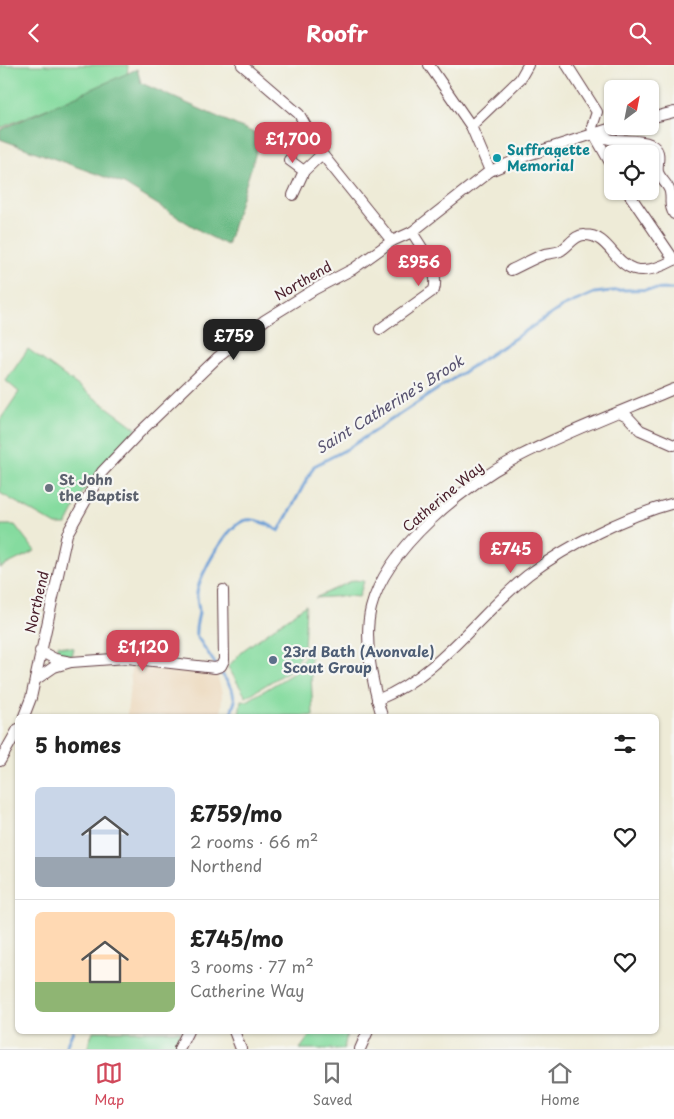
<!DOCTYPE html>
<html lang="en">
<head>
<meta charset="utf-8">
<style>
  body { margin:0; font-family:"Playpen Sans",sans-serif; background:#f2f2f2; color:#222; height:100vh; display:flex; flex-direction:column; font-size:19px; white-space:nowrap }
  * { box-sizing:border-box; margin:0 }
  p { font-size:16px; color:#767676 }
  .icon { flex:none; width:28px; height:28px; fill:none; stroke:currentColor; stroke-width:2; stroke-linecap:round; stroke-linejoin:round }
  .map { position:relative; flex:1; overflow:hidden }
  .details { position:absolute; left:15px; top:649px; width:644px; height:320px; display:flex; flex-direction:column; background:#fff; border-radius:8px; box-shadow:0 1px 4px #0004 }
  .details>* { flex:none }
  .needle { width:32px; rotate:32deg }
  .fabs { position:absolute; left:604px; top:15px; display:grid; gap:10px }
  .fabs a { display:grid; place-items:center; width:55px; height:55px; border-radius:8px; background:#fff; box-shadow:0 1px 4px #0004; font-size:25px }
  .price { position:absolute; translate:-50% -42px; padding:0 11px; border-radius:10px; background:#d1495b; color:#fff; font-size:16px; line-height:32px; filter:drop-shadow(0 1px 2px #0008) }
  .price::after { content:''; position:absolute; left:50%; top:30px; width:15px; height:11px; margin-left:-8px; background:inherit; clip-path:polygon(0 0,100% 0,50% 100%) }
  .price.on { background:#222; color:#fff }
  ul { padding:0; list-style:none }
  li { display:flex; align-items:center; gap:15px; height:125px; padding:0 20px }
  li+li { border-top:1px solid #e0e0e0 }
  li span { display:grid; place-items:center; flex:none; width:140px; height:100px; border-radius:8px; color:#555 }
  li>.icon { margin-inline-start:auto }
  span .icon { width:60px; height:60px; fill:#fffc; stroke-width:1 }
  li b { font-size:21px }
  h2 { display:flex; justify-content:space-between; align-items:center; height:60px; padding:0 20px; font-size:21px }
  header { display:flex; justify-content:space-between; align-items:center; height:65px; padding:0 20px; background:#d1495b; color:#fff; font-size:22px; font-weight:700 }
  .tabs { display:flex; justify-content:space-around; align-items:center; height:70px; border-top:1px solid #e0e0e0; background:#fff; font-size:14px; color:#767676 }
  .tabs a { display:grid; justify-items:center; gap:2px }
  .tabs .on { color:#d1495b }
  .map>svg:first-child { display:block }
  .built { fill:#ecd7ba }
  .green { fill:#85db9f; stroke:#687d65 }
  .forest { fill:#6cbb86; stroke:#5b6d58 }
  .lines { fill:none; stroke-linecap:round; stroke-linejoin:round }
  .stream { stroke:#6a9ed6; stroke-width:3 }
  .minor-casing { stroke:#633e45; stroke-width:12 }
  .minor { stroke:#fff; stroke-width:10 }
  .culture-dot { fill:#0f9aa8; stroke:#f6f6f2; stroke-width:2 }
  .worship-dot { fill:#6b7280; stroke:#f6f6f2; stroke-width:2 }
  .service-dot { fill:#5c6f8a; stroke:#f6f6f2; stroke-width:2 }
  .labels { text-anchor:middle; stroke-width:4.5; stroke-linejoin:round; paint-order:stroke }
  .culture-label { font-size:14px; font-weight:bold; fill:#0d838f; stroke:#f6f6f2; text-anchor:start }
  .street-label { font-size:14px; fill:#4a1f2b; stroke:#f6f6f2 }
  .worship-label { font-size:14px; font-weight:bold; fill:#5b616d; stroke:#f6f6f2; text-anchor:start }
  .service-label { font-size:14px; font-weight:bold; fill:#4e5e75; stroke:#f6f6f2; text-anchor:start }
  .water-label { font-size:15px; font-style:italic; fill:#57526f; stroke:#f6f6f2 }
</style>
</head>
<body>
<header><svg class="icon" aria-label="back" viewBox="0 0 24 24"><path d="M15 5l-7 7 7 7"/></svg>Roofr<svg class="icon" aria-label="search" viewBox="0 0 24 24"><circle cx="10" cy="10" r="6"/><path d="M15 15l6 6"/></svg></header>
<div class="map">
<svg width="674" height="984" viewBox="0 0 674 984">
  <rect width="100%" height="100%" fill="#f6f6f2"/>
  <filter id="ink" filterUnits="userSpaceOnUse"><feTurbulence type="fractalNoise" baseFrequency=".02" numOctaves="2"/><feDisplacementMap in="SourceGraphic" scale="10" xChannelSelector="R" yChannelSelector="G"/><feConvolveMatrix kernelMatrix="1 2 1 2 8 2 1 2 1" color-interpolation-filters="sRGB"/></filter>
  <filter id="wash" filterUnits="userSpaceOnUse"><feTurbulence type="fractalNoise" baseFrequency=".0096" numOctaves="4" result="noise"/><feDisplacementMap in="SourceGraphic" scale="20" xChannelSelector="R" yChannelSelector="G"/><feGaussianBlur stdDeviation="1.12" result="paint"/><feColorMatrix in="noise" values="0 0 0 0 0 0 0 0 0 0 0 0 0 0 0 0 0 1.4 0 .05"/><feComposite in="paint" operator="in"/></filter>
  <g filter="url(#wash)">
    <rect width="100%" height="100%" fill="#eeebd7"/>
    <path class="built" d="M 132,595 L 216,606 L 222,628 L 221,651 L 127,651 Z"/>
    <g class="green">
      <path d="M 0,0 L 128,0 L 127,11 L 0,63 Z"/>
      <path d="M 28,284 L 137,364 L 100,402 L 83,427 L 66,460 L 56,460 L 0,428 L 0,355 L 19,327 L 6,316 Z"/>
      <path d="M 0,460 L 15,460 L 35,486 L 0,503 Z"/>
      <path d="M 354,515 L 364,516 L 359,532 L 346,531 L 315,533 Z"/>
      <path d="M 306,540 L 304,585 L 290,605 L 246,632 L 228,602 L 242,586 Z"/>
      <path d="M 58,580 L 74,583 L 72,591 L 57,588 Z"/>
      <path d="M 307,588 L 310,588 L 313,651 L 239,651 L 241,635 L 247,636 L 292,609 Z"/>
      <path d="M 93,966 L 181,966 L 173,984 L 87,984 Z"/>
      <path d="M 313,966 L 347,968 L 344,984 L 300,984 Z"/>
    </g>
    <path class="forest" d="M 137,4 L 141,18 L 261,71 L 227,180 L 207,170 L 124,119 L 0,74 L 0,65 Z"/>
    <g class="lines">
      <g class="stream">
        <path d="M 230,651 L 235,636 L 232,624 L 196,570 C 195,562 198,555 199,547 C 199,541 196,534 197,528 C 199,510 228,458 246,455 C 258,453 269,460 279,466 L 314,401 L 347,384 L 562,242 L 594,228 L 622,225 L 674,224"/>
        <path d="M 65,984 L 73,966"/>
      </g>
    </g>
  </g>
  <g filter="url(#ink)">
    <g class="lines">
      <defs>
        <g id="minor">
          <path d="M 242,0 L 299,49 L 322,89 L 392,176"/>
          <path d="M 429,0 L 471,61 L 490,106"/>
          <path d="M 567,0 L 597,47 L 592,62 L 594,69 L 612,101"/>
          <path d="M 650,53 L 674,47"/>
          <path d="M 471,61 L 520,14 L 528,0"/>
          <path d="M 594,69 C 616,80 634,72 650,79 C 664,86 656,97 658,107 C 660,114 669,120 670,127 C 672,137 668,139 674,149"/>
          <path d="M 289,95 L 304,106"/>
          <path d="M 627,126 L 674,195"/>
          <path d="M 293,130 L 304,106 L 322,89"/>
          <path d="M 511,205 C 522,200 534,193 545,189 C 550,188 555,188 560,186 C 569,181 575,169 585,170 C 619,170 614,228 674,195"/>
          <path d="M 380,264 L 434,225 C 440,205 422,184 412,167"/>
          <path d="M 619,347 L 627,351 L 640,365 L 674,380"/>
          <path d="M 71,597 L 127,593 L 215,603 L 221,601 L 224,595 L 223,525"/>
          <path d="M 35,615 L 54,602 L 71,597 L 55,594 L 40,586"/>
          <path d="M 377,635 C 440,610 477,551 528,510 C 568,480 626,451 674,438"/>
          <path d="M 24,651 L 31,633 L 67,469 L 102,407 L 138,369 L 217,293 L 265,255 L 315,224 L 353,204 L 392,176 L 412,167 L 490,106 L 531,89 L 618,61"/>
          <path d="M 382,651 C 373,622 363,574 371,543 C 386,483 465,420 518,392 C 568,366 622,346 674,324"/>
          <path d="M 0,696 L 18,664"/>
          <path d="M 234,966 L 241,984"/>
          <path d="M 179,984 L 188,966"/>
          <path d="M 360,984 L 368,966"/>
        </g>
      </defs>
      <use href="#minor" class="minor-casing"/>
      <use href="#minor" class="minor"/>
    </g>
  </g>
  <circle class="culture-dot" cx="497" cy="93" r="5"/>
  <circle class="worship-dot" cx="49" cy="423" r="5"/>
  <circle class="service-dot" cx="273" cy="595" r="5"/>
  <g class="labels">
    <g class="culture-label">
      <text x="507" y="90">Suffragette<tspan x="507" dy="16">Memorial</tspan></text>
    </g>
    <g class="street-label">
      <text transform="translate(303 216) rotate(-30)" y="5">Northend</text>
      <text transform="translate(443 432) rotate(-40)" y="5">Catherine Way</text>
      <text transform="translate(37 537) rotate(-77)" y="5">Northend</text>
    </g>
    <g class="worship-label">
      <text x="59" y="420">St John<tspan x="59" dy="16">the Baptist</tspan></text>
    </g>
    <g class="service-label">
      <text x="283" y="592">23rd Bath (Avonvale)<tspan x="283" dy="16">Scout Group</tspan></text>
    </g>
    <g class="water-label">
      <text transform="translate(390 340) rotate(-32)" y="5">Saint Catherine's Brook</text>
    </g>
  </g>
</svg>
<div class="fabs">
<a><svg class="needle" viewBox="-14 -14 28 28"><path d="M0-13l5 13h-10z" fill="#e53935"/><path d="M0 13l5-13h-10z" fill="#767676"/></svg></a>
<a><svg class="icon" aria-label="locate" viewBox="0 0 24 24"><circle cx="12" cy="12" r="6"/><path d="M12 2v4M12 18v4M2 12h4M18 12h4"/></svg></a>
</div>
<b class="price" style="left:293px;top:99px">£1,700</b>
<b class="price" style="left:419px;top:222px">£956</b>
<b class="price on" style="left:234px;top:296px">£759</b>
<b class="price" style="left:511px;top:509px">£745</b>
<b class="price" style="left:143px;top:607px">£1,120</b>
<section class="details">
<h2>5 homes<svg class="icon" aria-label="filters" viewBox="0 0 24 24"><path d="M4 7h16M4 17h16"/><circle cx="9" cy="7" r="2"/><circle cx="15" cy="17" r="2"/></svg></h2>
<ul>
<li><span style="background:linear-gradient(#c9d6e8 70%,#9aa5b1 0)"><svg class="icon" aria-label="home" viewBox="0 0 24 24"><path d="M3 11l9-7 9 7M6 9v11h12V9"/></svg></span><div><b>£759/mo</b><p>2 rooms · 66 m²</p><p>Northend</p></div><svg class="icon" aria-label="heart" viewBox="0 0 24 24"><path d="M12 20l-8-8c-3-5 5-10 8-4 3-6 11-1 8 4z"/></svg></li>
<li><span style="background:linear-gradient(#ffd9b3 70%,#8fb573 0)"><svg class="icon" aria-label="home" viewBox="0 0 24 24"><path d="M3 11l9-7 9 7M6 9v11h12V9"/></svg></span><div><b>£745/mo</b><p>3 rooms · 77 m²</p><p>Catherine Way</p></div><svg class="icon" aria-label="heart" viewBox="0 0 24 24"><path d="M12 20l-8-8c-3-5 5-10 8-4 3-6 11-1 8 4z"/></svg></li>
</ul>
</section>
</div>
<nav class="tabs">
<a class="on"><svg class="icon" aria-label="map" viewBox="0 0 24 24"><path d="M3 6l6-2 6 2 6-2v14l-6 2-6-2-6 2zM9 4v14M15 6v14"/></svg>Map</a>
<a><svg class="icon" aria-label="saved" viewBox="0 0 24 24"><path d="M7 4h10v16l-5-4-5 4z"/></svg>Saved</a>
<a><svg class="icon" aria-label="home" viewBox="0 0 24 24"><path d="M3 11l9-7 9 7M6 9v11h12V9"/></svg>Home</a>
</nav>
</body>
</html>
